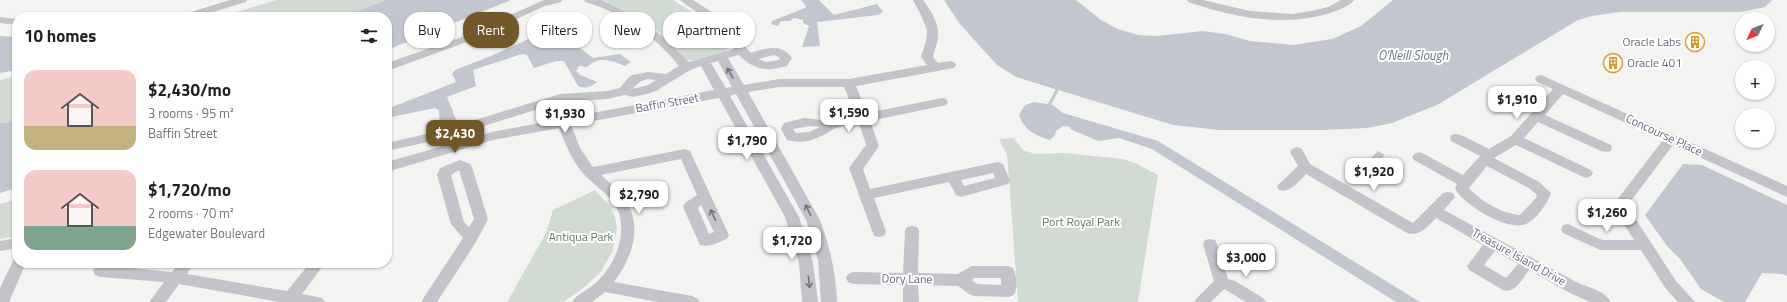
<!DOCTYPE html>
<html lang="en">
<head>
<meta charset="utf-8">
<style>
  body { margin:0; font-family:"Titillium Web",sans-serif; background:#f2f2f2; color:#202124; height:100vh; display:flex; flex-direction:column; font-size:15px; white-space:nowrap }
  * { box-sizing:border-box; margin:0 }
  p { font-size:13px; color:#757577 }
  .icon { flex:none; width:22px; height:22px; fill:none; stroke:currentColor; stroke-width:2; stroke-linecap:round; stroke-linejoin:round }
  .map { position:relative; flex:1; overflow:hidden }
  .side { position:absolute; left:12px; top:12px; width:380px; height:256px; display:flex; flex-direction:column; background:#fff; border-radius:16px; box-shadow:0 1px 3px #0004 }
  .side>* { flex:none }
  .hud { position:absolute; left:404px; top:12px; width:380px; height:36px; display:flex; gap:8px }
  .needle { width:26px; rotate:227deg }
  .buttons { position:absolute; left:1735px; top:12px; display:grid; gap:8px }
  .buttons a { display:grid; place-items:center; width:40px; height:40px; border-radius:50%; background:#fff; box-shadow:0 1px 3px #0004; font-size:20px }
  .price { position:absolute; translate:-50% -34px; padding:0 9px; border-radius:8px; background:#fff; color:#222; font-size:13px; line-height:26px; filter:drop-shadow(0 1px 2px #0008) }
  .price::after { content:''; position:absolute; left:50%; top:24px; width:12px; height:9px; margin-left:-6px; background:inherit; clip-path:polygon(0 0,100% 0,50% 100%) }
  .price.active { background:#725828; color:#fff }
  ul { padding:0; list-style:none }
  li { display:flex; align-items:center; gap:12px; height:100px; padding:0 12px }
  li span { display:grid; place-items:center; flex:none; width:112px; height:80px; border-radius:12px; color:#555 }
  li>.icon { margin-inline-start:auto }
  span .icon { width:48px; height:48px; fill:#fffc; stroke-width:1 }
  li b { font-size:17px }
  h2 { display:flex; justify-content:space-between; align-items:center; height:48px; padding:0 12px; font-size:17px }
  .pill { padding:0 14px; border-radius:16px; background:#fff; box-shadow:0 1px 3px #0004; font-size:14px; line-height:36px }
  .pill.active { background:#725828; color:#fff }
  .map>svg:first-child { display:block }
  .green { fill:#d2dbd3 }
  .water { fill:#c2c6cf }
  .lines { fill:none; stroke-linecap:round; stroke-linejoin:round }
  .stream { stroke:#c2c6cf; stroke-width:3 }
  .minor { fill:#c3c3c9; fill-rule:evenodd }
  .oneway { stroke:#6e7287 }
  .labels { text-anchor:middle; stroke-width:4; stroke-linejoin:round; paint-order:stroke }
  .poi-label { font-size:12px; fill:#656980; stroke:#fff; text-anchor:end }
  .street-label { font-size:12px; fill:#656980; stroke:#fff }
  .park-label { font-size:12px; fill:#647868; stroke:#fff }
  .water-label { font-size:13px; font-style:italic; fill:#6b758a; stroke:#fff }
</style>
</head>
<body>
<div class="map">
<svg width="1787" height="302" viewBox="0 0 1787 302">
  <rect width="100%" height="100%" fill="#f3f4f1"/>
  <g class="green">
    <path d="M 276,0 L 386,0 L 343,17 L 220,17 Z"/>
    <path d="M 603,0 L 673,0 L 697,15 L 716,32 L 728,44 L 729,47 L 726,51 C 711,56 696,64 682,58 C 678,38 621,9 603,0 Z"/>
    <path d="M 17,76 L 17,121 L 0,123 L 0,80 Z"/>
    <path d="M 1014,138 L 1023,150 L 1035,154 L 1065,153 L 1123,159 L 1137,164 L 1158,175 L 1138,302 L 1018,302 L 1009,178 L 1007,155 L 999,139 Z"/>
    <path d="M 595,190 L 611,208 L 615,217 L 617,228 L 613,250 L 601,272 L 581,290 L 563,302 L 507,302 L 546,233 L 553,210 Z"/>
    <path d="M 17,199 L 17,236 L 0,239 L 0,204 Z"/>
  </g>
  <g class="water">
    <path d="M 386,0 L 511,0 L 387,50 L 387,17 L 343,17 Z"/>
    <path d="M 801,0 L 819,0 L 834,15 L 877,4 L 883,12 L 878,15 L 817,22 L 820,46 L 802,47 L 809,26 L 803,23 L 803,20 L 794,18 L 790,21 L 781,21 L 778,26 L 771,24 L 772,21 L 805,8 L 806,6 Z"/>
    <path d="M 944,0 L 1076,0 L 1101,20 L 1118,29 L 1138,35 L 1156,36 L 1203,31 L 1225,34 L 1250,41 L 1293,45 L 1332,39 L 1361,26 L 1393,0 L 1772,0 L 1765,7 L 1741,12 L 1620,12 L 1592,16 L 1578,20 L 1437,105 L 1392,123 L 1367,128 L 1323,130 L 1219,130 L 1173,125 L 1016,77 L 997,65 L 959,23 Z"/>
    <path d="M 546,31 L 550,32 L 567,44 L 576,45 L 593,58 L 620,54 L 631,62 L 625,66 C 611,60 599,56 587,67 L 579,66 L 576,71 L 580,75 L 597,82 C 591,87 585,89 578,86 L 564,61 L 556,61 L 534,68 L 527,55 L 522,54 L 473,70 L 476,86 L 447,97 L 457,122 C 454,126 446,128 440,127 L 439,110 L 435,108 L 387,118 L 387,109 L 456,82 L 452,74 L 455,70 L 491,56 Z"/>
    <path d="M 0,36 L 17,37 L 17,70 L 0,73 Z"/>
    <path d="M 1034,102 L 1053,105 L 1063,113 L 1158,141 L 1420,302 L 1396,302 L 1152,149 L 1119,138 L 1098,141 L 1070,129 L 1071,127 L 1063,126 L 1056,131 L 1055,135 L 1050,140 C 1036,136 1024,130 1019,115 L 1025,105 Z"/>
    <path d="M 17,121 L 17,188 L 0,193 L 0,123 Z"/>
    <path d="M 1378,151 L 1385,155 L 1382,158 L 1384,159 L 1377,166 L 1367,162 Z"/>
    <path d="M 1683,164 L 1702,165 L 1787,205 L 1787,276 L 1783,274 L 1762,273 L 1745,302 L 1724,302 L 1701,289 L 1680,259 L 1667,246 L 1645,215 Z"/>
  </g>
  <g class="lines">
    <path class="stream" d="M 1050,107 L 1049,105 L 1060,85"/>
    <g class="minor">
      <path d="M 230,0 L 247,0 L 246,2 L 197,17 L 179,17 L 181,15 Z"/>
      <path d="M 544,0 L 562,0 L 561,2 L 545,6 L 467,42 L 387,71 L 387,63 L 459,38 Z"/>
      <path d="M 584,0 L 602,0 L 630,14 L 664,37 L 689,62 L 734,49 L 710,22 L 680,0 L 693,0 L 715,14 L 751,53 C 765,48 782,43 792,58 L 787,66 C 766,72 754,70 739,55 L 728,58 L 744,85 L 779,79 L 849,79 L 927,65 L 921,57 L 926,41 L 927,30 L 921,15 L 913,0 L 923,0 C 931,11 940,24 938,38 C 937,45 934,51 933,57 L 938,63 L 950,61 L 954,62 L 956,65 L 954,68 L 856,86 L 867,113 L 942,98 L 946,99 L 948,102 L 946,105 L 942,106 L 870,121 L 879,146 L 863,169 L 870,189 L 998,162 L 1003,164 L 1010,181 L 1008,184 L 961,197 L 956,195 L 949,182 L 874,198 L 886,232 L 884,236 L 879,237 L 874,236 L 849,168 L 866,145 L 859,123 C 852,125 841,125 834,129 C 819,138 806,145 787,140 L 781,129 L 784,123 L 804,118 L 831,121 L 856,116 L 844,87 L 779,87 L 748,92 L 820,220 C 830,247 836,273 837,302 L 821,302 L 818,260 L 806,220 L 736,94 L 730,96 L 799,217 L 813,263 L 818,302 L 802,302 L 799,263 L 785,217 L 719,98 L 571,125 L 580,148 L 593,167 L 685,149 L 690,151 L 729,235 L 727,239 C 719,242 709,248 700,245 L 683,207 L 685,203 L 697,195 L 681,159 L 601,175 C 608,182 617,188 623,196 C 644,224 633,257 614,282 L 692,296 L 697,298 L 700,302 L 658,302 L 605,292 L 592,302 L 572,302 C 577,294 586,291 593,285 C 602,278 609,268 614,258 C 622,242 625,219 614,203 C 605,191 591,183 581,171 C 571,158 565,143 559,128 L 493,140 L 387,172 L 387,162 L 492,132 L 714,90 L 701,66 L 690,70 L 656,91 L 647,94 L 633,97 L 625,95 L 607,99 L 561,102 L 445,138 L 387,151 L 387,143 L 439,131 L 560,94 L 607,91 L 620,88 L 628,78 L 632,75 L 648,72 L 666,74 L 679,66 C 656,37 622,12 585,2 ZM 774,55 L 780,58 L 779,60 L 766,62 L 758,59 ZM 718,61 L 732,87 L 726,88 L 711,63 ZM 648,79 L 656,80 L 648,85 L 632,89 L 641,81 ZM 810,126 L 820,127 L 809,132 L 796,133 L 793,129 ZM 993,173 L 995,178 L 964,186 L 961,180 ZM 701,205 L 714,232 L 709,234 L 698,208 Z"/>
      <path d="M 1187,0 L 1203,0 L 1250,11 L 1292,14 L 1311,11 L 1328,7 L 1341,0 L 1354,0 C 1349,7 1336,11 1327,14 C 1280,27 1233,17 1188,2 Z"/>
      <path d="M 0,17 L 17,19 L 17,25 L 0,23 Z"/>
      <path d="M 1541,75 L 1787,186 L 1787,197 L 1673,145 L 1631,201 L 1631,212 L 1676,281 L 1695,302 L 1678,302 L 1666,289 L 1641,250 L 1600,250 L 1563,233 L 1561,229 L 1563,225 L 1568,224 L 1602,240 L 1634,240 L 1617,213 L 1617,200 L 1663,140 L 1563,94 L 1545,115 L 1611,145 L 1612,148 L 1611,151 L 1606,152 L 1601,151 L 1538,122 L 1524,138 L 1591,170 L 1593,173 L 1591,176 L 1586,178 L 1581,176 L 1516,145 L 1494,158 L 1539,182 L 1551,193 C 1548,203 1534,223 1523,225 C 1505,229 1468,207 1457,192 L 1455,189 L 1457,184 L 1414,160 L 1412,157 L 1414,154 L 1419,152 L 1424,154 L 1463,175 L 1480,156 L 1451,141 L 1450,138 L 1451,135 L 1456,134 L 1461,135 L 1489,149 L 1511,136 L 1553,89 L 1537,82 L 1535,79 L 1537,76 ZM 1487,166 L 1529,188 L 1537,195 L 1536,198 L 1520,215 C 1503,214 1480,201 1469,188 Z"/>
      <path d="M 1297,147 L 1302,149 L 1310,164 L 1413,223 L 1443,193 L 1448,192 L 1453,193 L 1455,197 L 1444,210 L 1580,284 C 1590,287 1606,292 1611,302 L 1590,302 L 1570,293 L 1529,270 C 1522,279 1515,294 1503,290 L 1469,270 L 1467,266 L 1483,245 L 1436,218 C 1428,226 1420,237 1407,233 L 1306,174 C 1299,181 1290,194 1279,190 L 1277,187 L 1279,184 L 1298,166 L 1290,152 L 1292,149 ZM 1495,251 L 1518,264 L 1506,278 L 1484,265 Z"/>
      <path d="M 460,160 L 470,164 L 472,167 L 488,219 L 476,242 L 437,302 L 421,302 L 463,238 L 451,224 L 437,175 L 440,168 ZM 459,170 L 474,219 L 469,227 L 464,222 L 451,175 Z"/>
      <path d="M 912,226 L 917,227 L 919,231 L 918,273 L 958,274 L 972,266 L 1008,266 L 1013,268 C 1017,275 1018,288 1014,295 L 1009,297 L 974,296 L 969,294 L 958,286 L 918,285 L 919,302 L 903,302 L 903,285 L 853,284 L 848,282 L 846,278 L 848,274 L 853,272 L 903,273 L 905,231 L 907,227 ZM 975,278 L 1001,278 L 1001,285 L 977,284 L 972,280 Z"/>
      <path d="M 17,238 L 17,248 L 0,251 L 0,241 Z"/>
      <path d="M 1210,239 L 1215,240 L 1217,244 L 1228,279 L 1235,281 L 1263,298 L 1266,302 L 1246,302 L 1224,289 L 1211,302 L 1194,302 L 1197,298 L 1214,281 L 1203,244 L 1205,240 Z"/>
      <path d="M 17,258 L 17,263 L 26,263 L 9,302 L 0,302 L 0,288 L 14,259 Z"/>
      <path d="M 179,263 L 194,263 L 187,274 L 287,291 L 310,263 L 325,263 L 302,294 L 322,298 L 325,302 L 279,302 L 179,284 L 166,302 L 149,302 L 164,282 L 100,277 L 95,275 L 93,271 L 95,267 L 100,265 L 172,272 Z"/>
    </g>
  </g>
  <defs><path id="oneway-shaft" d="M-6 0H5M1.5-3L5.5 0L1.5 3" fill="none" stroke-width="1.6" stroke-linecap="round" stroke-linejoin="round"/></defs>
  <g class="oneway">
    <use href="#oneway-shaft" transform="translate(730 73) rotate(-120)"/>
    <use href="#oneway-shaft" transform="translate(808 210) rotate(-116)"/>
    <use href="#oneway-shaft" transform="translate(713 215) rotate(-115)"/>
    <use href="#oneway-shaft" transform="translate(809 282) rotate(83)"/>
  </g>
  <defs>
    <symbol id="building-ring" viewBox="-11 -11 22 22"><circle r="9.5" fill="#fff" stroke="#d79c2e" stroke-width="1.5"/><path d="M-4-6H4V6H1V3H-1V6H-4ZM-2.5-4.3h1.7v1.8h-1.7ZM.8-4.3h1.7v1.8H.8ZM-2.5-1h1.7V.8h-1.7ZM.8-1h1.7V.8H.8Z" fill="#d79c2e"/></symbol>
  </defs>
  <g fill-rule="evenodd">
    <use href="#building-ring" x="1684" y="31" width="22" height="22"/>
    <use href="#building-ring" x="1602" y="52" width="22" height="22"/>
  </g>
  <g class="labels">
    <g class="poi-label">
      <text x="1681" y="46">Oracle Labs</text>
      <text x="1627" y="67" text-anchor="start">Oracle 401</text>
    </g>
    <g class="street-label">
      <text transform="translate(667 103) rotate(-10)" y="4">Baffin Street</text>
      <text transform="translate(1664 135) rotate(25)" y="4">Concourse Place</text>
      <text transform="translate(1519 257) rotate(29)" y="4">Treasure Island Drive</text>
      <text transform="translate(907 279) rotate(1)" y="4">Dory Lane</text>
    </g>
    <g class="park-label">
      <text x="1081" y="226">Port Royal Park</text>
      <text x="581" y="241">Antiqua Park</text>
    </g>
    <g class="water-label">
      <text x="1413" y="60">O'Neill Slough</text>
    </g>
  </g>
</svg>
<div class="buttons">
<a><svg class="needle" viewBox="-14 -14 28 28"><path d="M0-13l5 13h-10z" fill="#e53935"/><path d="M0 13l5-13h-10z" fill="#757577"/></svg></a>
<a>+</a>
<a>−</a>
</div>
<b class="price" style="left:1517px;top:120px">$1,910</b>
<b class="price" style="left:849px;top:133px">$1,590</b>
<b class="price" style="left:565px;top:134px">$1,930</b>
<b class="price active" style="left:455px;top:154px">$2,430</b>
<b class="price" style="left:747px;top:161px">$1,790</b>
<b class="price" style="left:1374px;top:192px">$1,920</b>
<b class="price" style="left:639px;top:215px">$2,790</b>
<b class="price" style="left:1607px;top:233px">$1,260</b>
<b class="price" style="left:792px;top:261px">$1,720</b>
<b class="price" style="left:1246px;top:278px">$3,000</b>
<div class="hud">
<a class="pill">Buy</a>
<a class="pill active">Rent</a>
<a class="pill">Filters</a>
<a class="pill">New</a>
<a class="pill">Apartment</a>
</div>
<section class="side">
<h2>10 homes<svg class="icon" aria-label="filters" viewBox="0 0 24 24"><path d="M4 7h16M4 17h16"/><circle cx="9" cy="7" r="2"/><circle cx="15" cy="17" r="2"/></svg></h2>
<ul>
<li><span style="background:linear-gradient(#f6c9c9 70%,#c2b280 0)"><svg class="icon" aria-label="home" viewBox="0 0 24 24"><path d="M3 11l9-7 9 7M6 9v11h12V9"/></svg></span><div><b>$2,430/mo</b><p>3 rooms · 95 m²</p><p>Baffin Street</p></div></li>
<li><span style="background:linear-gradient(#f6c9c9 70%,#7fa58c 0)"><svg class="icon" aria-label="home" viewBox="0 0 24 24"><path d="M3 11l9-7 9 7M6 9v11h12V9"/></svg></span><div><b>$1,720/mo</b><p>2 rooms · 70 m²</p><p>Edgewater Boulevard</p></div></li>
</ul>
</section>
</div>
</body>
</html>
